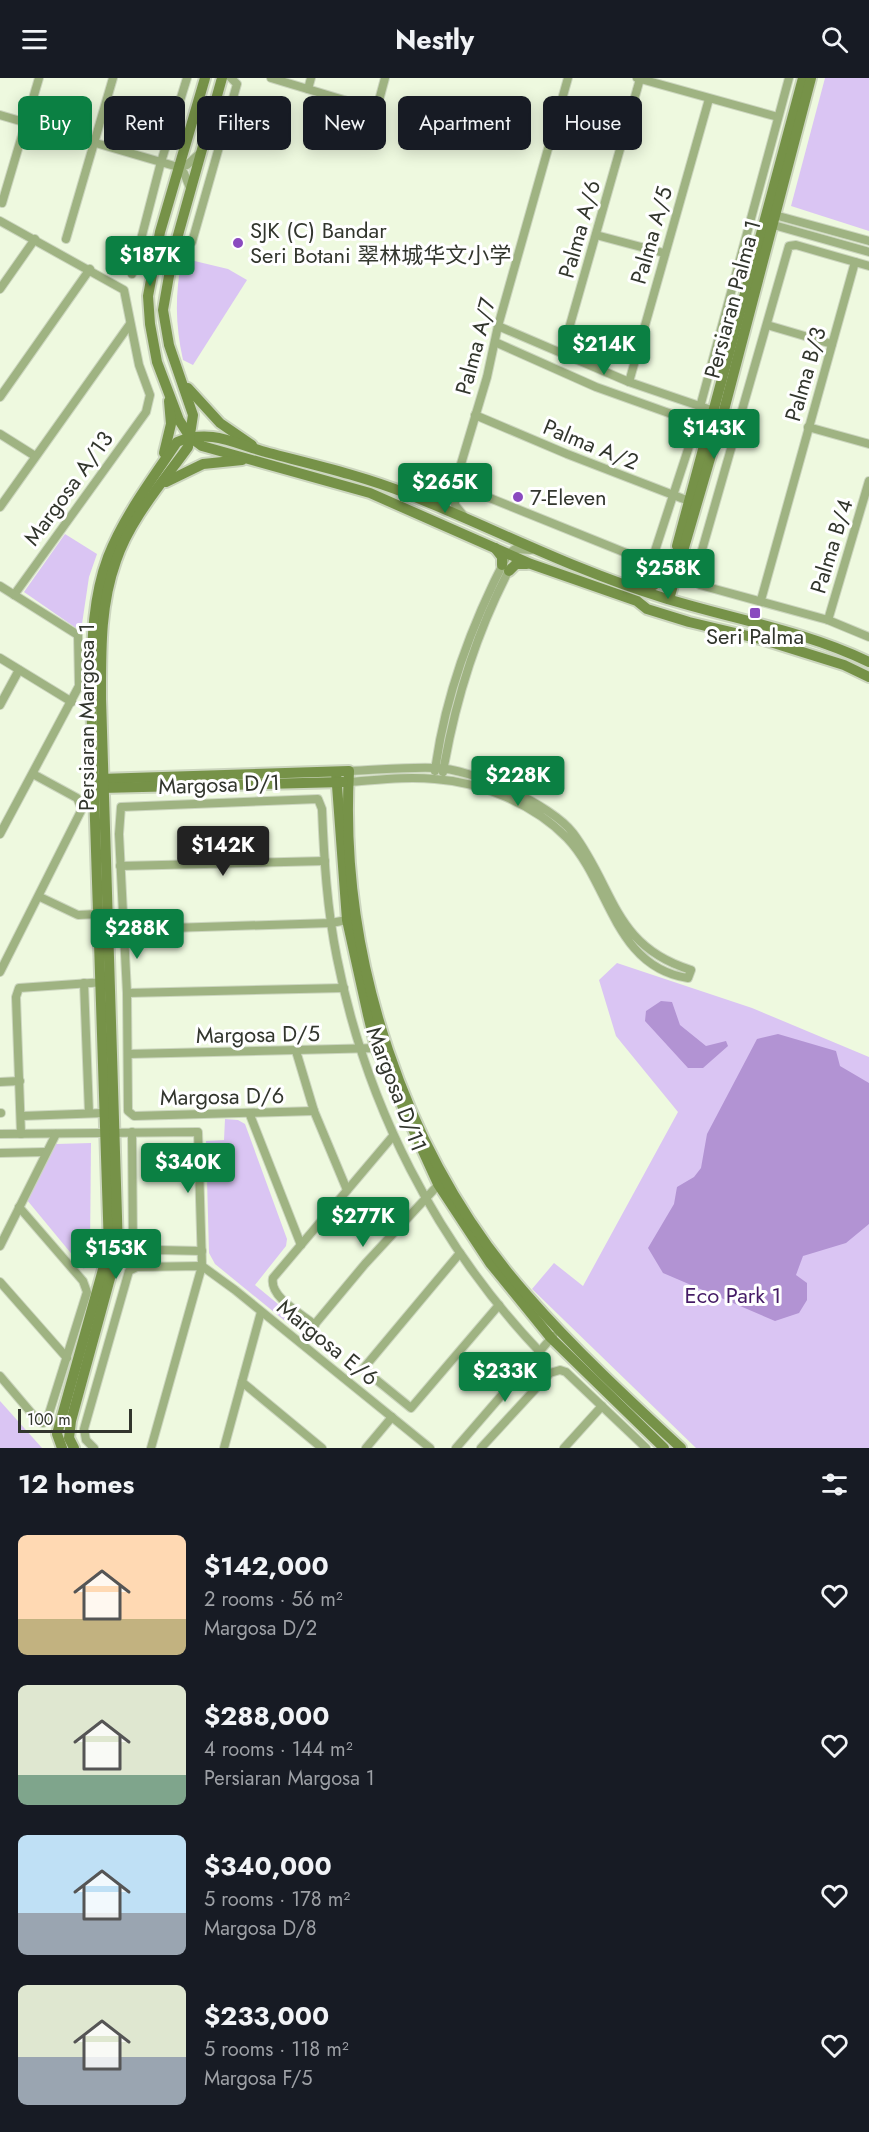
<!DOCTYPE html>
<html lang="en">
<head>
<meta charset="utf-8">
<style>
  body { margin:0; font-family:Jost,"Noto Sans SC",sans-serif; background:#20242c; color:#f1f3f6; height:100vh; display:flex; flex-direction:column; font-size:22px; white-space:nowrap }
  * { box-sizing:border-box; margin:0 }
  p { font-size:20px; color:#9ea1a6 }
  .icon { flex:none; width:33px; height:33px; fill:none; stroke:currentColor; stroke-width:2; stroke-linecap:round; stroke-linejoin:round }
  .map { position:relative; height:1370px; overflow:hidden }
  .sheet { display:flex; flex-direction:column; background:#171b24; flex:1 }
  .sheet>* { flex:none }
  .banner { position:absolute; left:18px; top:18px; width:834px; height:54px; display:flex; gap:12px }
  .scale { position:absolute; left:18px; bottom:15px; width:114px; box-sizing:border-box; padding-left:6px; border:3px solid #32362d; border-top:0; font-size:16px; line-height:21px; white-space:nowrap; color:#32362d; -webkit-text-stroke:4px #fff; paint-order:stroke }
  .price { position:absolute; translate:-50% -51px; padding:0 14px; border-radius:6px; background:#0b8043; color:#fff; font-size:20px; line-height:39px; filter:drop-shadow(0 2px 3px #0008) }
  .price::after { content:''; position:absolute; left:50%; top:36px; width:18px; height:14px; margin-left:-9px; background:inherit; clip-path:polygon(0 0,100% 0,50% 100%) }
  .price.selected { background:#222; color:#fff }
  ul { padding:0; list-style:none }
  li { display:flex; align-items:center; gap:18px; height:150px; padding:0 18px }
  li span { display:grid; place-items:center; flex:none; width:168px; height:120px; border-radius:9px; color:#555 }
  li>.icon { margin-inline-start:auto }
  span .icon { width:72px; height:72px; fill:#fffc; stroke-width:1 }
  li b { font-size:26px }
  h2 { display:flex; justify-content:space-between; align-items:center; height:72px; padding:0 18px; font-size:26px }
  .chip { padding:0 21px; border-radius:9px; background:#171b24; box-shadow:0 3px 15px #0003; font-size:21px; line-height:54px }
  .chip.selected { background:#0b8043; color:#fff }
  header { display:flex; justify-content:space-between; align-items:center; height:78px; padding:0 18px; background:#171b24; font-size:27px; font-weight:700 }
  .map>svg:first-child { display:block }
  .green { fill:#dac5f3 }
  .water { fill:#b293d3 }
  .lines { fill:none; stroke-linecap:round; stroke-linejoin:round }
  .street-casing { stroke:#ccd6bf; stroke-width:10 }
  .secondary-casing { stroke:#ccd6bf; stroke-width:14 }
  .street { stroke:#9fb382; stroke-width:8 }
  .secondary { stroke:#769248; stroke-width:10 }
  .poi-dot { fill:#8a4abf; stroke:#fff; stroke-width:2 }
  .labels { text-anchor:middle; stroke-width:6; stroke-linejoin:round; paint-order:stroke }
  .street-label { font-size:22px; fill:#32362d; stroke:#fff }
  .poi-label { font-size:22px; fill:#32362d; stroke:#fff; text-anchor:start }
  .park-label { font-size:22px; fill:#451b66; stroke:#fff }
</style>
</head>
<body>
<header><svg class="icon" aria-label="menu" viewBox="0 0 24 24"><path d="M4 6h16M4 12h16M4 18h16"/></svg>Nestly<svg class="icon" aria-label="search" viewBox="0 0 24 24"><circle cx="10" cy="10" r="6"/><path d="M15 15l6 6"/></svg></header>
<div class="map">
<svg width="869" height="1370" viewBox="0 0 869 1370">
  <rect width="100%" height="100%" fill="#eef9df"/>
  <g class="green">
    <path d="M 825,0 L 869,0 L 869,153 L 791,128 Z"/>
    <path d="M 182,180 L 228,191 L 247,202 L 193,287 L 183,282 C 175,246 175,215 182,180 Z"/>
    <path d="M 65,456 L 97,476 L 89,499 L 82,546 L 76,550 L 24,514 Z"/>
    <path d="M 617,885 L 752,930 L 869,979 L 869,1370 L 696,1370 L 532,1211 L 554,1185 L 583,1208 L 678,1034 L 616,958 L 599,902 Z"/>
    <path d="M 225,1041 L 238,1042 L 245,1046 L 287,1161 L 286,1168 L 255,1207 L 301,1245 L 296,1252 L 215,1186 L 209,1175 L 206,1063 L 224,1062 Z"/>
    <path d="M 91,1065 L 90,1172 L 84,1191 L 27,1122 L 56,1066 Z"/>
    <path d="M 0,1323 L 42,1370 L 0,1370 Z"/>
  </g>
  <g class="water">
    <path d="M 661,923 L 672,924 L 680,947 L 706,968 L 726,963 L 728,968 L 703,990 L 688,990 L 645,943 L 646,933 Z"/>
    <path d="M 778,956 L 836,973 L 840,988 L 869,1005 L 869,1146 L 846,1165 L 803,1178 L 796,1197 L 807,1205 L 807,1222 L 799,1235 L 775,1243 L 663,1195 L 648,1170 L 674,1126 L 677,1109 L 694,1099 L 701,1090 L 707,1056 L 757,961 Z"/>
  </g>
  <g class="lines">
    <defs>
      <g id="street">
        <path d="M 271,0 L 367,29 L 378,26 L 385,0"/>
        <path d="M 637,0 L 778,39"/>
        <path d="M 308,11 L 311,0"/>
        <path d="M 0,37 L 178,89 L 187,87 L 199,76"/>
        <path d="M 178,89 L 184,95 L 190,110"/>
        <path d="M 2,125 L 39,0"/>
        <path d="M 771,136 L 869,163"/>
        <path d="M 0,143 L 124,212 L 139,287 L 150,317 L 146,334 L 14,517"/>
        <path d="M 770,146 L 869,174"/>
        <path d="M 596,157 L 664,175"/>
        <path d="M 66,161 L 113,0"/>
        <path d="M 173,175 L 192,164 L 237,6 L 231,0"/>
        <path d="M 869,188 L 796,167 L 789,168 L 694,500 L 700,507 L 828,542 L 869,559"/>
        <path d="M 132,196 L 161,84 L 187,0"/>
        <path d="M 0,211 L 35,161"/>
        <path d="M 767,247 L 832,266"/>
        <path d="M 498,248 L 629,304 L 717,334"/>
        <path d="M 562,275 L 640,1"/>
        <path d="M 629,304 L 709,21"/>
        <path d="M 0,319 L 90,191"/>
        <path d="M 700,329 L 789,0"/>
        <path d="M 475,337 L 567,376 L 694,425"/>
        <path d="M 808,349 L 869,366"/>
        <path d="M 0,356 L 35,378"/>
        <path d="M 455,406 L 651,485 L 696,347 L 694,344 L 596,309 L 495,264"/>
        <path d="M 425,419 L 441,422 L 454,407"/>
        <path d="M 0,429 L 130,246"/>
        <path d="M 464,438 L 455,427 L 455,406 L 487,299 L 498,248 L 568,0"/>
        <path d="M 0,508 L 78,557"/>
        <path d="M 761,522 L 855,184"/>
        <path d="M 828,542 L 869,403"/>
        <path d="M 0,580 L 72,624"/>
        <path d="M 0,627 L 19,592"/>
        <path d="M 435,693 C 445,616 472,545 508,476 L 515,471 L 531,472"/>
        <path d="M 443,694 C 455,623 477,553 510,490"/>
        <path d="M 348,704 C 377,702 406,698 435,701 C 481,704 534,726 567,760 C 610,805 614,889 688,900 L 691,892 C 613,868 615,811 573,755 C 552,727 471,690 435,690 C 407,689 377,692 349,693"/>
        <path d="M 0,756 L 79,608 L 78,557"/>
        <path d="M 120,788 L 325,783"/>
        <path d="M 40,819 L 78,837 L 98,836"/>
        <path d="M 108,852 L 331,845 L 347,842"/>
        <path d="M 0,894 L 82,731 L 77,720 L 33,696"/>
        <path d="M 84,905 L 89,1035"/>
        <path d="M 127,915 L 344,910"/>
        <path d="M 296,973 L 314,1033 L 347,1112"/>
        <path d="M 128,976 L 379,970"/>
        <path d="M 0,1004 L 20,1003"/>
        <path d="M 314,1033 L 134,1038 L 128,1033 L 127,915 L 119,756 L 121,729 L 318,721 L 322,731 C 324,781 327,831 337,880 C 366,1027 436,1165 540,1274"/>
        <path d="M 0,1035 L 1,1035"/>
        <path d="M 250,1037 L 301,1167"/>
        <path d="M 22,1038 L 104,1035"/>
        <path d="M 132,1054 L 133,1171"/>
        <path d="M 0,1056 L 198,1054 L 202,1188 L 151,1370"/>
        <path d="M 21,1056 L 16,919 L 19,910 L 105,904"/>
        <path d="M 0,1075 L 46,1074"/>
        <path d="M 0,1168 L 56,1056"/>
        <path d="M 113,1171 L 202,1173"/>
        <path d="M 460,1175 L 363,1291 L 411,1330 L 499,1227"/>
        <path d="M 0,1204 L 67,1280"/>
        <path d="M 315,1247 C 302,1236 269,1219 273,1200 L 393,1058"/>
        <path d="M 300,1264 L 365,1186 L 440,1105"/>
        <path d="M 0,1298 L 39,1344 L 43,1345 L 47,1342 L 87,1214 L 83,1203 L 19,1129"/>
        <path d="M 242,1304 L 322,1370"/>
        <path d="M 94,1370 L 86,1362 L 84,1351 L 129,1193 L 137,1189 L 202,1188 L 235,1212 L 430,1370"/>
        <path d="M 224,1370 L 261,1234"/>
        <path d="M 366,1370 L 392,1339"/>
        <path d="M 456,1370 L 553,1258"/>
        <path d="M 481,1370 L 550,1295 L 560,1292 L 566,1294 L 646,1370"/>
        <path d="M 564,1370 L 602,1328"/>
      </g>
      <g id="secondary">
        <path d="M 205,0 L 160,154 L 148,218 L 150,246 L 157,284 L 179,342 L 190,359 L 202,368 L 370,415 L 531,486 L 637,523 L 647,531 L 689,544 L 764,562 L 844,587 L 869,599"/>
        <path d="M 188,310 L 220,345 L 252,367"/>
        <path d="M 164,375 L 171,346 L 169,323"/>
        <path d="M 166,404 L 203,386 L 242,382"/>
        <path d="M 677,468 L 803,0"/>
        <path d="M 495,470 L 502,479 L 502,487"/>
        <path d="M 509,493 L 516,486 L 527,486"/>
        <path d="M 637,508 L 654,507 L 671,492"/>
        <path d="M 669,521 L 723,336 L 811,0"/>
        <path d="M 336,694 L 347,842 L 368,937 L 376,970 L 438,1106 L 490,1185 L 551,1260 L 664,1370"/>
        <path d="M 100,701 L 349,693 C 339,878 404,1078 527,1217 C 574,1271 628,1321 681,1370"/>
        <path d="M 101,710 L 343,704"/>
        <path d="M 62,1370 L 57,1356 L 109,1170 L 91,620 C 92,573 91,524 108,479 C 124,438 153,400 177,364 C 211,350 235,366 269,375 C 315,387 363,398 408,416 C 493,450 573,492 661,519 C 731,541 803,552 869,584"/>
        <path d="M 74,1370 L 69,1360 L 71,1343 L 118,1171 L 101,621 C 101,574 100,527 116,483 C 130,441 163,404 188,369 L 193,337 L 169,267 L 163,232 L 173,175 L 222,0"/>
      </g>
    </defs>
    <use href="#street" class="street-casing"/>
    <use href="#secondary" class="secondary-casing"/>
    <use href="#street" class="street"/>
    <use href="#secondary" class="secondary"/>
  </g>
  <g class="poi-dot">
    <circle cx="238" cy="165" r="6"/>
    <circle cx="518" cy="419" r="6"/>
    <rect x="749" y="529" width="12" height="12" rx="3"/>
  </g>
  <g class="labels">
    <g class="street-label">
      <text transform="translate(579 151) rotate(-74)" y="8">Palma A/6</text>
      <text transform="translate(651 157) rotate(-74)" y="8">Palma A/5</text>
      <text transform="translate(732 221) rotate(-75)" y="8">Persiaran Palma 1</text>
      <text transform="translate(475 268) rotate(-75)" y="8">Palma A/7</text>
      <text transform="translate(805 296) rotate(-74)" y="8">Palma B/3</text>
      <text transform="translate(591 366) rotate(22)" y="8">Palma A/2</text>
      <text transform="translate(68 410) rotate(-54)" y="8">Margosa A/13</text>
      <text transform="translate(831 468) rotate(-73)" y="8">Palma B/4</text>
      <text transform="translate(86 639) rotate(-90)" y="8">Persiaran Margosa 1</text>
      <text transform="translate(219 706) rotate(-2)" y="8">Margosa D/1</text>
      <text transform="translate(258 956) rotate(-1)" y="8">Margosa D/5</text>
      <text transform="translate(397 1011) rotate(69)" y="8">Margosa D/11</text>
      <text transform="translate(222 1018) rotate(-1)" y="8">Margosa D/6</text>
      <text transform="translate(328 1264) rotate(39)" y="8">Margosa E/6</text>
    </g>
    <g class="poi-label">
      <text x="250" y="160">SJK (C) Bandar<tspan x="250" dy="25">Seri Botani 翠林城华文小学</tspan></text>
      <text x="530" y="427">7-Eleven</text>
      <text x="755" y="566" text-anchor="middle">Seri Palma</text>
    </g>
    <g class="park-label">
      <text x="733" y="1225">Eco Park 1</text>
    </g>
  </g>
</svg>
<div class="scale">100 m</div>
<b class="price" style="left:150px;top:209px">$187K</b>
<b class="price" style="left:604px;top:298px">$214K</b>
<b class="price" style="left:714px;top:382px">$143K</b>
<b class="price" style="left:445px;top:436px">$265K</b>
<b class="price" style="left:668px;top:522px">$258K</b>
<b class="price" style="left:518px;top:729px">$228K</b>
<b class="price selected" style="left:223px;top:799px">$142K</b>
<b class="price" style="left:137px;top:882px">$288K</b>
<b class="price" style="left:188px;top:1116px">$340K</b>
<b class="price" style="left:363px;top:1170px">$277K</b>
<b class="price" style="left:116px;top:1202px">$153K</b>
<b class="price" style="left:505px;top:1325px">$233K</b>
<div class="banner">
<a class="chip selected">Buy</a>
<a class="chip">Rent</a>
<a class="chip">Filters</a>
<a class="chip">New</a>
<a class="chip">Apartment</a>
<a class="chip">House</a>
</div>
</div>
<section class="sheet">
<h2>12 homes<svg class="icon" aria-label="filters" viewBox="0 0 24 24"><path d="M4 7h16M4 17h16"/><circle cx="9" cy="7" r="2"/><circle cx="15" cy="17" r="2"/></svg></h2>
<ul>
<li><span style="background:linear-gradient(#ffd9b3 70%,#c2b280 0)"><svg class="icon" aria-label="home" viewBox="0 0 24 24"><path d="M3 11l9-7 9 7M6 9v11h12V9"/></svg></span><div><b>$142,000</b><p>2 rooms · 56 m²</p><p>Margosa D/2</p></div><svg class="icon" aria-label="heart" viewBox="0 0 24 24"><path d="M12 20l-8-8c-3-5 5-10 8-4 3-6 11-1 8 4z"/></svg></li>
<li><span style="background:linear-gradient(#dfe7d0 75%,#7fa58c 0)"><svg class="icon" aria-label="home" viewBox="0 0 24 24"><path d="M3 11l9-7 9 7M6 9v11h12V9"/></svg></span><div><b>$288,000</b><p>4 rooms · 144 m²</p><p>Persiaran Margosa 1</p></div><svg class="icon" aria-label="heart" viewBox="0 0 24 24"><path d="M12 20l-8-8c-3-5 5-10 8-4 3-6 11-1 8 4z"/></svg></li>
<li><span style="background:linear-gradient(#bfe0f5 65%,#9aa5b1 0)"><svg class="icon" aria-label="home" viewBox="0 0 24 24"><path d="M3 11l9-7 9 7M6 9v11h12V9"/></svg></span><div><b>$340,000</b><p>5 rooms · 178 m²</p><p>Margosa D/8</p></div><svg class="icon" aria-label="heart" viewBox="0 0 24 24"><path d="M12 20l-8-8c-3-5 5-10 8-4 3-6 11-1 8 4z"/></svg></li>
<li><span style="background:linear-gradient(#dfe7d0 60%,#9aa5b1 0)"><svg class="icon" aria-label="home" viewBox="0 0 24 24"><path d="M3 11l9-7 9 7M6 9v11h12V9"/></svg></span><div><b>$233,000</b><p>5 rooms · 118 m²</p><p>Margosa F/5</p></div><svg class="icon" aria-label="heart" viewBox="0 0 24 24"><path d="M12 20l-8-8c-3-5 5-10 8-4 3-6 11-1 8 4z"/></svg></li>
</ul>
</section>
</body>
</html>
